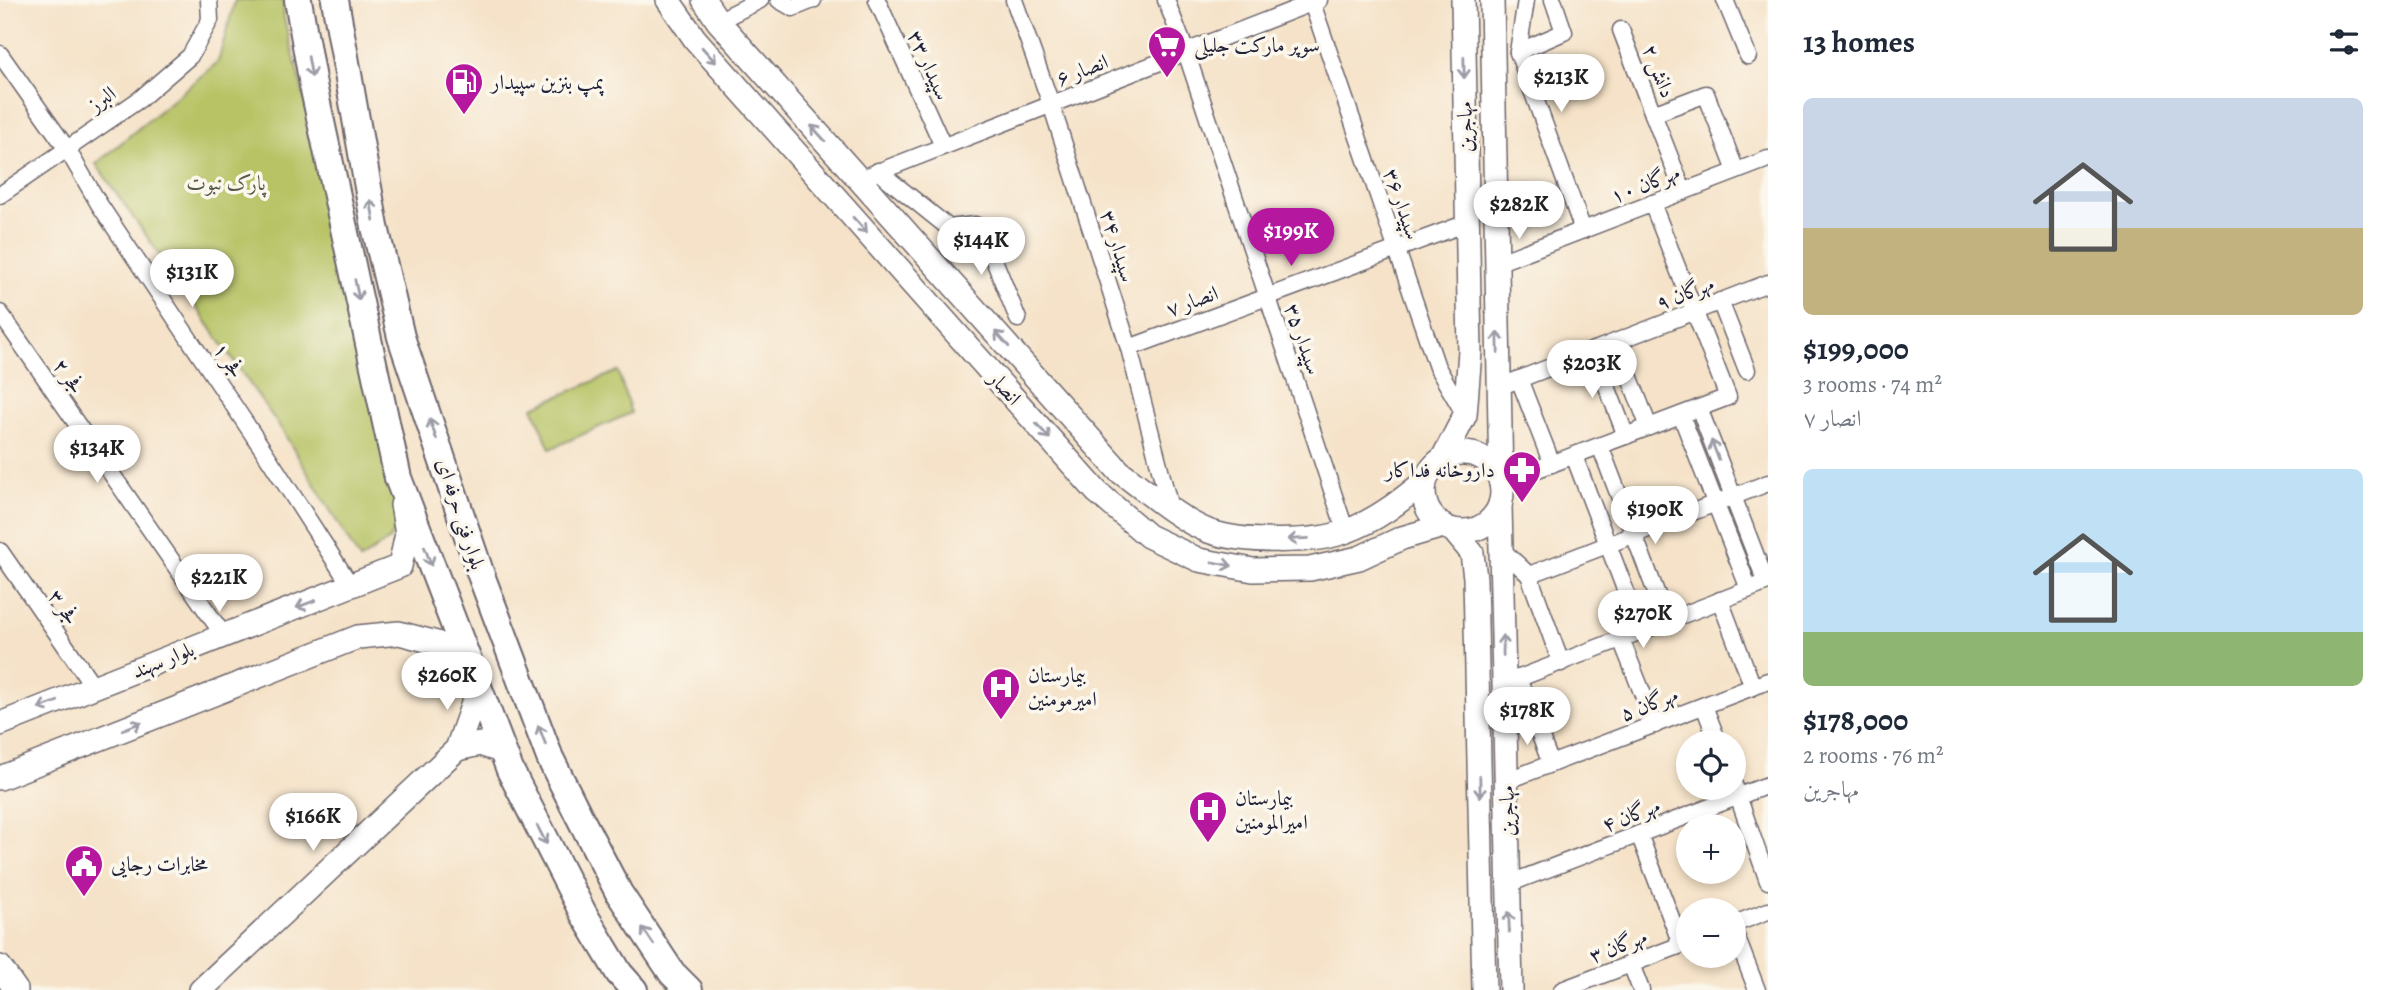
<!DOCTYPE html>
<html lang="en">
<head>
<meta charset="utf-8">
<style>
  body { margin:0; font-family:Alegreya,Amiri,serif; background:#f6f6f7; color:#1f2937; height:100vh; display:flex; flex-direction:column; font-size:26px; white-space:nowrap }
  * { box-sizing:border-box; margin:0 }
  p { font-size:23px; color:#747a83 }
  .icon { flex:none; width:38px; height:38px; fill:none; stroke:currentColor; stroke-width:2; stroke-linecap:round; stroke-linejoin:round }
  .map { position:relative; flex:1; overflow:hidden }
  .sheet { display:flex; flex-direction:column; background:#fff; width:630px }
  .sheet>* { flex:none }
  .fabs { position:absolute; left:1676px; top:730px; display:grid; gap:14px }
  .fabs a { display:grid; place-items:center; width:70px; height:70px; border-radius:50%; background:#fff; box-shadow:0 4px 10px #0003; font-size:35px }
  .price { position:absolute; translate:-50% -60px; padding:0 16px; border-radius:24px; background:#fff; color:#222; font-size:23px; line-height:46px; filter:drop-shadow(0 2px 4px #0008) }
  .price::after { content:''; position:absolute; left:50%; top:42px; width:21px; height:16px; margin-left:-10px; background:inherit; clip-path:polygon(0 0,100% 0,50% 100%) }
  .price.current { background:#b5179e; color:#fff }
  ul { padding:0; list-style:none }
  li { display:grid; align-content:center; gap:14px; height:371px; padding:0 35px }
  li span { display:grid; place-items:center; height:217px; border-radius:10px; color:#555 }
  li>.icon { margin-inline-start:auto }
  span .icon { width:126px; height:126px; fill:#fffc; stroke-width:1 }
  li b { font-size:30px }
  h2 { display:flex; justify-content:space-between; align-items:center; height:84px; padding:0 35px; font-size:30px }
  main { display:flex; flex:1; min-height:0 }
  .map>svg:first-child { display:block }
  .green { fill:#b7c365; stroke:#6c7250; stroke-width:2 }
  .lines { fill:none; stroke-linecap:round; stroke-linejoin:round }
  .street-casing { stroke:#6c656c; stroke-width:19 }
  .secondary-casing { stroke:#6c656c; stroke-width:26 }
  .primary-casing { stroke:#6c656c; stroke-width:30 }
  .street { stroke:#fff; stroke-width:16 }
  .secondary { stroke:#fff; stroke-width:23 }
  .primary { stroke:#fff; stroke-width:26 }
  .oneway { stroke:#9c9ca7 }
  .labels { text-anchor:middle; stroke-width:7; stroke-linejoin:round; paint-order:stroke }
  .poi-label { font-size:21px; fill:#22223b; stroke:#fbf7ec; text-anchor:start }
  .street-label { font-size:21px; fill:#22223b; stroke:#fbf7ec }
  .park-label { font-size:21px; fill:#565a4a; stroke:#fbf7ec }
</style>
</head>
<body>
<main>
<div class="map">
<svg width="1768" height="990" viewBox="0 0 1768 990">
  <rect width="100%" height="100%" fill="#fbf7ec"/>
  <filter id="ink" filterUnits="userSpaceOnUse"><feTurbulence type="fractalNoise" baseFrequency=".0143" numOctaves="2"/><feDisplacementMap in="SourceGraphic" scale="14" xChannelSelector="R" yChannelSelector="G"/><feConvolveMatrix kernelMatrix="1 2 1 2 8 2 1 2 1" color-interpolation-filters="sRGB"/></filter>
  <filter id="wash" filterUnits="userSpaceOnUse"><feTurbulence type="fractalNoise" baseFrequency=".00686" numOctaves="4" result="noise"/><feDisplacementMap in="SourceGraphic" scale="28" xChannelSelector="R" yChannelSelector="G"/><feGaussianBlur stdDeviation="1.57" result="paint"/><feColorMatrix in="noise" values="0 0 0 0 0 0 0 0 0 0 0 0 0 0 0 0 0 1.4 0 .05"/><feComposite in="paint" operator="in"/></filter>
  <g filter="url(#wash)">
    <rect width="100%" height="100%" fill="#f5e2c8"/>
    <g class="green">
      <path d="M 235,0 L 283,0 L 284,18 L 408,504 L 389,540 L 360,560 L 282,430 L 96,164 L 218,62 Z"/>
      <path d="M 618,371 L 631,413 L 550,449 L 533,407 Z"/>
    </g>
  </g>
  <g filter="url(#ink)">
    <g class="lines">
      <defs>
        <g id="street">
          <path d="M 779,0 L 793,8 L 813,0"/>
          <path d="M 877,0 L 943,146"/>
          <path d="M 1014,0 L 1051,104 L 1129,348 L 1170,508"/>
          <path d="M 1166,0 L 1186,52 L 1346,532"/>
          <path d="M 1311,0 L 1437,367 L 1465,415"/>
          <path d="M 1526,0 L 1518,52 L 1583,230"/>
          <path d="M 1725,0 L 1748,56"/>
          <path d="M 718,21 L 760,0"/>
          <path d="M 1621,30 L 1653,114 L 1706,94 L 1736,171"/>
          <path d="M 1518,52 L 1564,32 L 1553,0"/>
          <path d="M 0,54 L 67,149 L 99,204 L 266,454 L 351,586"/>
          <path d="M 1653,114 L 1683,191"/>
          <path d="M 878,171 L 949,228 L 975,225 L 981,228 L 1018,319"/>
          <path d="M 860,179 L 1319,0"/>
          <path d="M 0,195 L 140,99 L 190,56 L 210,20 L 209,0"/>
          <path d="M 1497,263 L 1768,159"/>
          <path d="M 1720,301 L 1747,370"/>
          <path d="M 0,313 L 224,636"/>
          <path d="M 1616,342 L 1649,427"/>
          <path d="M 1129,348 L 1467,223"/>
          <path d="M 1593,350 L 1626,436"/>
          <path d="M 1519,379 L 1552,464"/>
          <path d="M 1499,387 L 1768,283"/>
          <path d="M 1699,408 L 1766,582"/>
          <path d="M 1681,415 L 1749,589"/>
          <path d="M 1600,446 L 1667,621"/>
          <path d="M 1574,456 L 1641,631"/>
          <path d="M 1501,483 L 1728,397 L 1652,203"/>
          <path d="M 1501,549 L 1529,575 L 1561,663"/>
          <path d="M 0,551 L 94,687"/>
          <path d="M 1529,575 L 1768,483"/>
          <path d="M 1720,600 L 1753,687"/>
          <path d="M 1621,639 L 1655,725"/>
          <path d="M 1518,678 L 1551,764"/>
          <path d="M 1504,684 L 1768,582"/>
          <path d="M 1704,706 L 1718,742"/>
          <path d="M 1506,781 L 1768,681"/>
          <path d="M 1734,785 L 1768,881"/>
          <path d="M 1639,834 L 1681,944"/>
          <path d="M 1508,884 L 1768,785"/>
          <path d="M 1734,924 L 1768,911"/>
          <path d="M 1734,931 L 1757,990"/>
          <path d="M 1631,964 L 1641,990"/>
          <path d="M 1562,990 L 1689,942"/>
        </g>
        <g id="secondary">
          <path d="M 668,0 L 695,39 L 1097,492 L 1148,536 L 1199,560 L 1253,570 L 1310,569 L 1359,558 L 1402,538 L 1443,526"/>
          <path d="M 704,0 L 718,21 L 1119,471 C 1144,489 1179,520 1208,531 C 1242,543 1314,544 1347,531 C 1377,520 1400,501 1424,482"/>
          <path d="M 1492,0 L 1501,483"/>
          <circle cx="1463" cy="492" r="39"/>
          <path d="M 1443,458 L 1465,415 L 1470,351 L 1463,0"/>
          <path d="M 1500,505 L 1511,990"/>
          <path d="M 1453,530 L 1472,553 L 1475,578 L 1484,990"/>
          <path d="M 0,724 L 400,566 L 407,534 L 402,505"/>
          <path d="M 457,749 L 480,744 L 501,751 L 507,764"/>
          <path d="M 0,778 L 358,637 L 399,633 L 437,643 L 471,666"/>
          <path d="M 0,967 L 16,990"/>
          <path d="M 201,990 L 457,749 L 478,689"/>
        </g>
        <g id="primary">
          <path d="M 298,0 L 313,85 L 398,478 L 510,770 L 583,913 L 619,973 L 634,990"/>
          <path d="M 335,0 L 375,227 L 401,337 L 481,575 L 550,758 L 579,816 L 619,893 L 672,973 L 689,990"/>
        </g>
      </defs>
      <use href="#street" class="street-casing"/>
      <use href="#secondary" class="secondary-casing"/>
      <use href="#primary" class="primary-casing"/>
      <use href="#street" class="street"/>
      <use href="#secondary" class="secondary"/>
      <use href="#primary" class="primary"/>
    </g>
    <defs><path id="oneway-shaft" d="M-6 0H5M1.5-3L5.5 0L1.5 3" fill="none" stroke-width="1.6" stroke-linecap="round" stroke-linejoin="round" transform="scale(1.75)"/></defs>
    <g class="oneway">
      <use href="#oneway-shaft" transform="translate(709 55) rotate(48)"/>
      <use href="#oneway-shaft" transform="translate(310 67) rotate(80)"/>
      <use href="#oneway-shaft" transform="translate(1464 68) rotate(89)"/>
      <use href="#oneway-shaft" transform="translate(818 133) rotate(-132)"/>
      <use href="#oneway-shaft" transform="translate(372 210) rotate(-100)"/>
      <use href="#oneway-shaft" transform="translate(860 225) rotate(48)"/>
      <use href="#oneway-shaft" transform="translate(357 290) rotate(78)"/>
      <use href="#oneway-shaft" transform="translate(1002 339) rotate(-132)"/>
      <use href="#oneway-shaft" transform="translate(1498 342) rotate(-91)"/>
      <use href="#oneway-shaft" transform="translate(433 429) rotate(-109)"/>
      <use href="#oneway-shaft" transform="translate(1043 431) rotate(48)"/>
      <use href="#oneway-shaft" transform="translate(1715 450) rotate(-111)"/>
      <use href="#oneway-shaft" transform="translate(1298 539) rotate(177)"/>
      <use href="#oneway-shaft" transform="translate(428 556) rotate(69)"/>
      <use href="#oneway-shaft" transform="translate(1222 564) rotate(11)"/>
      <use href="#oneway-shaft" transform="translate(306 604) rotate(159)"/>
      <use href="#oneway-shaft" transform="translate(1503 645) rotate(-91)"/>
      <use href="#oneway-shaft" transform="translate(48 705) rotate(159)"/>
      <use href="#oneway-shaft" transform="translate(132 726) rotate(-21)"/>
      <use href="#oneway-shaft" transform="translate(542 735) rotate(-111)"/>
      <use href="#oneway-shaft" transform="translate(1480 787) rotate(89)"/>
      <use href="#oneway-shaft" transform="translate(542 835) rotate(63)"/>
      <use href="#oneway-shaft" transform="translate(1509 922) rotate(-92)"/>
      <use href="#oneway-shaft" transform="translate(648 936) rotate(-124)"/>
    </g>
  </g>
  <defs>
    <symbol id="supermarket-pin" viewBox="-11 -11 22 30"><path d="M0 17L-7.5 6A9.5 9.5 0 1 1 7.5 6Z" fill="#b5179e" stroke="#fbf7ec"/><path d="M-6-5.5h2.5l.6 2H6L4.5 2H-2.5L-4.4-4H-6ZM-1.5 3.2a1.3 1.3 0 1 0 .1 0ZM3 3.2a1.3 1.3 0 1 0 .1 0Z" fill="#fff"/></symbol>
    <symbol id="fuel-pin" viewBox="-11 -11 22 30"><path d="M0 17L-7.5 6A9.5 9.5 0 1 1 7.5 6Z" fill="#b5179e" stroke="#fbf7ec"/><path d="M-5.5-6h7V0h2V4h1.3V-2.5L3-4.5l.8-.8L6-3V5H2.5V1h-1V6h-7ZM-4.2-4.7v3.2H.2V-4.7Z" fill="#fff"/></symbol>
    <symbol id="pharmacy-pin" viewBox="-11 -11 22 30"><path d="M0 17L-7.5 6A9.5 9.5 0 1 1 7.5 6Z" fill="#b5179e" stroke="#fbf7ec"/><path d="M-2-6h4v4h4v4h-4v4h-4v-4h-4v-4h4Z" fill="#fff"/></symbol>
    <symbol id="hospital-pin" viewBox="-11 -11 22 30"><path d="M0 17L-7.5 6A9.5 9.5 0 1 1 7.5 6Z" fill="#b5179e" stroke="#fbf7ec"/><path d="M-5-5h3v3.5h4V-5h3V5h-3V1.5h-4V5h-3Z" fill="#fff"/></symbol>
    <symbol id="civic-pin" viewBox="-11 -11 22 30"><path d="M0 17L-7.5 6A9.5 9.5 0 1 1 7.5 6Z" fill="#b5179e" stroke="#fbf7ec"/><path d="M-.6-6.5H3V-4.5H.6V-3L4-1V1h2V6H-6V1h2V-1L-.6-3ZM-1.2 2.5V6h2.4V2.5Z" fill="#fff"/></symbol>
  </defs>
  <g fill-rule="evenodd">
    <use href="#supermarket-pin" x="1145" y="23" width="44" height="60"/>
    <use href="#fuel-pin" x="442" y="60" width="44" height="60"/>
    <use href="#pharmacy-pin" x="1500" y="448" width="44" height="60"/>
    <use href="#hospital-pin" x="979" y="665" width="44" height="60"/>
    <use href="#hospital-pin" x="1186" y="788" width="44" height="60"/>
    <use href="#civic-pin" x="62" y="842" width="44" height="60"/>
  </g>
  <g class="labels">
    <g class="poi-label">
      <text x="1194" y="52">سوپر مارکت جلیلی</text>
      <text x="491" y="89">پمپ بنزین سپیدار</text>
      <text x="1495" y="477" text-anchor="end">داروخانه فداکار</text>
      <text x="1028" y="682">بیمارستان<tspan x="1028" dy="24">امیرمومنین</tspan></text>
      <text x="1235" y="805">بیمارستان<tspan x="1235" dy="24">امیرالمومنین</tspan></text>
      <text x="111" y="871">مخابرات رجایی</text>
    </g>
    <g class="street-label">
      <text transform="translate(929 65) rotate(66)" y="7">سپیدار ۳۳</text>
      <text transform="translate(1082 70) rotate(-21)" y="7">انصار ۶</text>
      <text transform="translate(1659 71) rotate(69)" y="7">دانش ۲</text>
      <text transform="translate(102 99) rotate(-35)" y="7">البرز</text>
      <text transform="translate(1465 127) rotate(-91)" y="7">مهاجرین</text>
      <text transform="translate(1645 184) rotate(-21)" y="7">مهرگان ۱۰</text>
      <text transform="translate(1402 204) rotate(71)" y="7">سپیدار ۳۶</text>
      <text transform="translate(1118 246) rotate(73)" y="7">سپیدار ۳۴</text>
      <text transform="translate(1685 293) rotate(-21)" y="7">مهرگان ۹</text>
      <text transform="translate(1192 301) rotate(-20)" y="7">انصار ۷</text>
      <text transform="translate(1303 339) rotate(71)" y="7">سپیدار ۳۵</text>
      <text transform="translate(229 360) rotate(56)" y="7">فجر ۱</text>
      <text transform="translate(69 376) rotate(55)" y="7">فجر ۲</text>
      <text transform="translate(1005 388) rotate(48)" y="7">انصار</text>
      <text transform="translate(461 514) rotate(72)" y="7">بلوار فنی حرفه ای</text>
      <text transform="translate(64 607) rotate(55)" y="7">فجر ۳</text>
      <text transform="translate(163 660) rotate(-22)" y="7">بلوار سهند</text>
      <text transform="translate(1649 704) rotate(-21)" y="7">مهرگان ۵</text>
      <text transform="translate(1507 811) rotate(-91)" y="7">مهاجرین</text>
      <text transform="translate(1631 815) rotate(-21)" y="7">مهرگان ۴</text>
      <text transform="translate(1618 946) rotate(-21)" y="7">مهرگان ۳</text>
    </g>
    <g class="park-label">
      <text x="226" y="190">پارک نبوت</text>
    </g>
  </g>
</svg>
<div class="fabs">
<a><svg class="icon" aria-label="locate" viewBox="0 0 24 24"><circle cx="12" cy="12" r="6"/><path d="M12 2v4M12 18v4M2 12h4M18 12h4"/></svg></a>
<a>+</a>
<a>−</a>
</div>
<b class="price" style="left:1561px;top:114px">$213K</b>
<b class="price" style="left:1519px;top:241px">$282K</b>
<b class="price current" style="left:1291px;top:268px">$199K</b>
<b class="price" style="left:981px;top:277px">$144K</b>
<b class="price" style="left:192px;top:309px">$131K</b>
<b class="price" style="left:1592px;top:400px">$203K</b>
<b class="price" style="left:97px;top:485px">$134K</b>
<b class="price" style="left:1655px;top:546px">$190K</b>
<b class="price" style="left:219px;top:614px">$221K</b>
<b class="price" style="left:1643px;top:650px">$270K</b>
<b class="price" style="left:447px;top:712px">$260K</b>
<b class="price" style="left:1527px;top:747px">$178K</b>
<b class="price" style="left:313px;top:853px">$166K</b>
</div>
<section class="sheet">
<h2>13 homes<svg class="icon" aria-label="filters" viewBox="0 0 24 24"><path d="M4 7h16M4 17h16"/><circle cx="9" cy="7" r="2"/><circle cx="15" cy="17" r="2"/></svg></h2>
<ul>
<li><span style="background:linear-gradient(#c9d6e8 60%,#c2b280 0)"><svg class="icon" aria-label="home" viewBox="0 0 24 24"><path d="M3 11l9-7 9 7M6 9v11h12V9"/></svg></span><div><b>$199,000</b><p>3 rooms · 74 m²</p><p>انصار ۷</p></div></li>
<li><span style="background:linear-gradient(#bfe0f5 75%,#8fb573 0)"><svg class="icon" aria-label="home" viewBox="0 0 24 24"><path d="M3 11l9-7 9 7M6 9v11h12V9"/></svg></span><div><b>$178,000</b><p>2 rooms · 76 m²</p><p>مهاجرین</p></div></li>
</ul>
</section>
</main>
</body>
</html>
